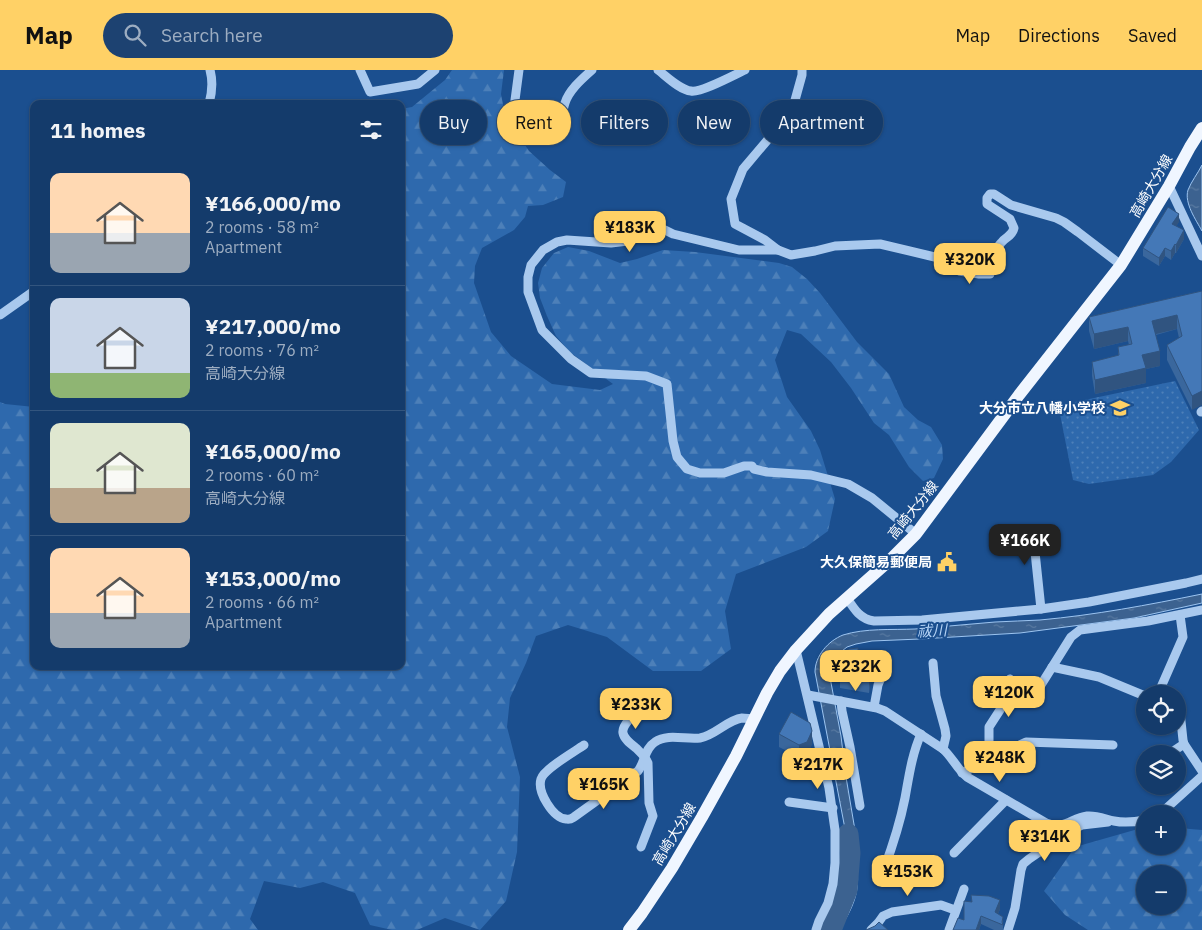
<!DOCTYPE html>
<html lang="en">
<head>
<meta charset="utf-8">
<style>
  body { margin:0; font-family:"IBM Plex Sans","Noto Sans JP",sans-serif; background:#1d4271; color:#f1f3f6; height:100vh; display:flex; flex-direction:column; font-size:19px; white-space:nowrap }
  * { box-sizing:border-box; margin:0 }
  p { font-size:16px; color:#9dadc1 }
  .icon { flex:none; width:28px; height:28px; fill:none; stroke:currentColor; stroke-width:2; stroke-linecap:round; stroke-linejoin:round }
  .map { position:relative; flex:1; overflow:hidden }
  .details { position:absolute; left:30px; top:30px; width:375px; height:570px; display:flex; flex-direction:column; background:#143b6b; border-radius:10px; box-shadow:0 1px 4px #0004,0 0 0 1px #33557e }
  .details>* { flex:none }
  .hud { position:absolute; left:420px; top:30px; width:475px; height:45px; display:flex; gap:10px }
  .fabs { position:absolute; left:1136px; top:615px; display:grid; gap:10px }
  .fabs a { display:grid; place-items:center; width:50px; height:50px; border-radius:50%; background:#143b6b; box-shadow:0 1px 4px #0004,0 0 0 1px #33557e; font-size:25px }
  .price { position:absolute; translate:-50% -42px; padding:0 11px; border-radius:10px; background:#ffd166; color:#111; font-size:16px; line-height:32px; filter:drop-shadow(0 1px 2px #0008) }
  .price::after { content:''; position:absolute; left:50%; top:30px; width:15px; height:11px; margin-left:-8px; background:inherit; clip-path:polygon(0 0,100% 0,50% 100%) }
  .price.on { background:#222; color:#fff }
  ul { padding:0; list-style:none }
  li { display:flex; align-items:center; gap:15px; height:125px; padding:0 20px }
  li+li { border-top:1px solid #33557e }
  li span { display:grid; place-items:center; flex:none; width:140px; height:100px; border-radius:10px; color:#555 }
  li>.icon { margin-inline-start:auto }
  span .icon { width:60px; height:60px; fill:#fffc; stroke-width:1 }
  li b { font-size:21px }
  h2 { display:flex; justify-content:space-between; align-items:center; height:60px; padding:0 20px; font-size:21px }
  .tag { padding:0 18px; border-radius:22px; background:#143b6b; box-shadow:0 1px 4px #0004,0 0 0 1px #33557e; font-size:18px; line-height:45px }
  .tag.on { background:#ffd166; color:#111 }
  header { display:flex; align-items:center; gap:30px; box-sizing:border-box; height:70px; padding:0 25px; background:#ffd166; color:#111 }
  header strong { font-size:24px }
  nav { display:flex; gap:28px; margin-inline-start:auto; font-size:18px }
  .search { width:350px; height:45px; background:#1d4271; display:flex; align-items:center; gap:12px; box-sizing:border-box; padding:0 18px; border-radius:28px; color:#9dadc1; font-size:19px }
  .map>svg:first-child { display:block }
  .grass { fill:url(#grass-dots) }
  .forest { fill:url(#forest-firs); fill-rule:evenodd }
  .water { fill:url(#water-ripples); stroke:#9cc4f0 }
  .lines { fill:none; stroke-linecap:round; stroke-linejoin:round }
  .river { stroke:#3c6290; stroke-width:21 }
  .minor { stroke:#a9c9ee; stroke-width:9 }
  .major { stroke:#f0f6ff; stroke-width:12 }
  .wall { fill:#3a679d }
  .shaded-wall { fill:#305480 }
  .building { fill:#4478b7; stroke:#305480 }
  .labels { text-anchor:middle; stroke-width:4; stroke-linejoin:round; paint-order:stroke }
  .street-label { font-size:14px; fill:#fff; stroke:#1b4f8f }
  .poi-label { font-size:14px; font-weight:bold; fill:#fff; stroke:#1b4f8f; text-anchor:end }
  .water-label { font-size:15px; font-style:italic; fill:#b5d3f5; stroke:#1b4f8f }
</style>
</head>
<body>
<header>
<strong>Map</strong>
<div class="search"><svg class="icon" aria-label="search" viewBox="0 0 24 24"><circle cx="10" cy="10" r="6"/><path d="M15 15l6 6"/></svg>Search here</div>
<nav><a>Map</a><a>Directions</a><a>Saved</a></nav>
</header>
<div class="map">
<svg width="1202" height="860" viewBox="0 0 1202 860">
  <defs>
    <pattern id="grass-dots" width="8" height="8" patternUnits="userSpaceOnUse" patternTransform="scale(1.25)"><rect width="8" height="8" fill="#2e69ad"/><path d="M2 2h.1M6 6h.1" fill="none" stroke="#4d80b9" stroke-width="1.8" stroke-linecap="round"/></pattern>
    <pattern id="forest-firs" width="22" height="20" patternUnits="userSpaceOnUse" patternTransform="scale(1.25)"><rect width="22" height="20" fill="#2e69ad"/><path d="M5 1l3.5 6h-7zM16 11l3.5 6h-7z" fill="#4d80b9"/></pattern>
    <pattern id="water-ripples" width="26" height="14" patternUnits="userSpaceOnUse" patternTransform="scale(1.25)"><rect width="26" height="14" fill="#3c6290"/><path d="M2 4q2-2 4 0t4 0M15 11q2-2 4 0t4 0" fill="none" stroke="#597aa1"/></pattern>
  </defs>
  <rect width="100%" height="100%" fill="#1b4f8f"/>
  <path class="grass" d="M 1175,311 L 1199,360 L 1171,392 L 1153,405 L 1089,414 L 1073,410 L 1060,344 L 1075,332 Z"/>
  <g class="forest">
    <path d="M 452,0 L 504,0 L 501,24 L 505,45 L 529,81 L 550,100 L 566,112 L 563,127 L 543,135 L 528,136 L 525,147 L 514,160 L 482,178 L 475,196 L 474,213 L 491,262 L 511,286 L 552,314 L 600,320 L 613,314 L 570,282 L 556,266 L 547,246 L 540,228 L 538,213 L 542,198 L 554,183 L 568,177 L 589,181 L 620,193 L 637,189 L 663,180 L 695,182 L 779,193 L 792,197 L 807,209 L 820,223 L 857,272 L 889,304 L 904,337 L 918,350 L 931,357 L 942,375 L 943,389 L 934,408 L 923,411 L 909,397 L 889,365 L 874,353 L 851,318 L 831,292 L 801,264 L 787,260 L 775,290 L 787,327 L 811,361 L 820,380 L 835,429 L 828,461 L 806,477 L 736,504 L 725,541 L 731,579 L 701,601 L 653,601 L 607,567 L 568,555 L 536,566 L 526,593 L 510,628 L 507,657 L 520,707 L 517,782 L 506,831 L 480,860 L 445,848 L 417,860 L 392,860 L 370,855 L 355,823 L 323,812 L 300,818 L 264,811 L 250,849 L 258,860 L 0,860 L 0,332 L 5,334 L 34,337 L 34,596 L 401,596 L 401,39 L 412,37 L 445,10 Z"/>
    <path d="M 1145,757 L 1145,776 L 1178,776 L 1178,758 L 1202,760 L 1202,860 L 1088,860 L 1065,845 L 1044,821 L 1075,777 ZM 1145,804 L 1178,804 L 1178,836 L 1145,836 Z"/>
  </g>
  <g class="water">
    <path d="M 1202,95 L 1202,161 C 1196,150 1184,133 1188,120 C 1191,112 1198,103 1202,95 Z"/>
    <path d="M 1202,524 L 1202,533 L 1134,548 L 1020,563 L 920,569 L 872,571 L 856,574 L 847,577 L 832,589 L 828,594 L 829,602 L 841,666 L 846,707 L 859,784 L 856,785 C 857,797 859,812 856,824 C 853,837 846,848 840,860 L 827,860 L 838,837 L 846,812 L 851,805 L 846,764 L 815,602 C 815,586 828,571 843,565 C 865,558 892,560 915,559 C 942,557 968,554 995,552 C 1010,551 1025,551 1040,550 C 1095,545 1148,535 1202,524 Z"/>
  </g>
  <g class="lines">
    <path class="river" d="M 831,860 L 847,820 L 850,783 L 848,764"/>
    <g class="minor">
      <path d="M 360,0 L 370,22 L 418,14 L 435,0"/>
      <path d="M 519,0 L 515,30 L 517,53 C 526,63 538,66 551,69 C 565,60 560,47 565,33 C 569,20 582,9 592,0"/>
      <path d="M 658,0 C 666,6 680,20 691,21 C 701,23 734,5 745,0"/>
      <path d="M 802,0 L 802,5 L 792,41 L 743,99 L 731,129 L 735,154 L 765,170 L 778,180 L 791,185 L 815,181 L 835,176 L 880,174 L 943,189 L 959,201 L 979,204 L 990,204 C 993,194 994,180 1001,173 C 1006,166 1012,167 1014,158 L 1010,149 L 987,134 L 987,128 L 990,124 L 994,124 L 1011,135 L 1056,148 L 1064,152 L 1078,162 L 1121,195"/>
      <path d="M 209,34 C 212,23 213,11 210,0"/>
      <path d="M 1169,116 L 1202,186"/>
      <path d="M 778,180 L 739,180 L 673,164 L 665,160 L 657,159 L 641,163 L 628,171 L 611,173 L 567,170 L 557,172 L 543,180 L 531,195 L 528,207 L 528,222 L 542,260 L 571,289 L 591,303 L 646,306 L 667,314 L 673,371 L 677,387 L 687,399 L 700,403 L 724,403 L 744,396 L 752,396 L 754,399 L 767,402 L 811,405 L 848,414 L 872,428 L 916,464"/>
      <path d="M 0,245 L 34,221"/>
      <path d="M 1201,342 L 1202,341"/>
      <path d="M 847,528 C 854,539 860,549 874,551 L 922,550 L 1041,539 L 1089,532 L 1186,513 L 1202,509"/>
      <path d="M 1041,539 L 1035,482 L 1038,476 L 1046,473"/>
      <path d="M 796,580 L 829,718 L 835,760 L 835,793 L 833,814 L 828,833 L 819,851 L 816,860"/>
      <path d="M 933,593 L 936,626 L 945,659 L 946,666 L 943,679"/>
      <path d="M 1052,597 L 1099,607 L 1145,626"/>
      <path d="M 1158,624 L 1183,567 L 1180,545"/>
      <path d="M 808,625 L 877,638 L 885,641 L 943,679 C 952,687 957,699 967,707 L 1046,753 C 1065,760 1071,748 1087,746 C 1096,745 1105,749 1114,751 C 1124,753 1135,752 1145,750"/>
      <path d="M 1034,626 L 1071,567 L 1080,560 L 1148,551 L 1202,540"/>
      <path d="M 841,631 L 842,641 L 850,677 L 860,736"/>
      <path d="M 874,637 L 878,615 L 883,603"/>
      <path d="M 1178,641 L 1180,642 L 1183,670 L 1184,674 L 1202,701"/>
      <path d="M 584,675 C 574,682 544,699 541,709 C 537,722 553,748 566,749 C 570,750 571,749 574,747 L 638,701 C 645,692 645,678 655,672 C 668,663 686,670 700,668 C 716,665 727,650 742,648 C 746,648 750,649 754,649"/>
      <path d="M 1169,684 L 1184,674"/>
      <path d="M 995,687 L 989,677 L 989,657 L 1000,640 L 1008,620 L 1010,609"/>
      <path d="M 962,703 L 1026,672 L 1113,675"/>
      <path d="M 789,732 L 833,738"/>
      <path d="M 1160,744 L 1202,706"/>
      <path d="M 641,777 L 653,746 L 649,733 L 648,693 C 645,686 641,683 636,678 C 631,674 624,669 623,663 C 621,654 641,638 647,632"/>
      <path d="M 954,783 L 1006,730"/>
      <path d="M 884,799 C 893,775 900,753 905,728 C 909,706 912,684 921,664"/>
      <path d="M 871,860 L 878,853 L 883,846 L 892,842 L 941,835 L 955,840"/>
      <path d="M 949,860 L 964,819"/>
      <path d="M 1008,860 L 1015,838 L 1021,800 L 1023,794 L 1029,789 L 1070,761 L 1082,755 L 1108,752"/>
    </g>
    <path class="major" d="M 629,860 L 642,843 L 672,798 L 702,747 L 736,686 L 767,623 L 780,601 L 796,580 L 829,544 L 890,490 L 916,464 L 1019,325 L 1121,195 L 1169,116 L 1190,77 L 1202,58"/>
  </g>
  <g class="wall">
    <path d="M 1179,152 L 1176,156 L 1184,169 L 1176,183 L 1175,183 L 1171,190 L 1165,186 L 1159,196 L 1143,186 L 1143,178 Z"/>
    <path d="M 1202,221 L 1192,340 L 1167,290 L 1167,275 L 1179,268 L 1177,259 L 1156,265 L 1160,296 L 1146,299 L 1146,313 L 1095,324 L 1092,306 L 1092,292 L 1118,286 L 1118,277 L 1129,275 L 1128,271 L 1094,279 L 1089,261 L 1089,247 Z"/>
    <path d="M 858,581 L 860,592 L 871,606 L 869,623 L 840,618 L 840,608 L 837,607 L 837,594 Z"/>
    <path d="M 779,664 L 812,674 L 807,685 L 799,687 L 779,677 Z"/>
    <path d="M 972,832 L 1000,839 L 998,844 L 1003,847 L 1003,860 L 994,860 L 981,854 L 979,860 L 953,860 L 964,850 Z"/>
  </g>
  <g class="shaded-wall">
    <path d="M 1179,144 L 1179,152 L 1172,162 L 1172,154 Z"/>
    <path d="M 1184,160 L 1184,169 L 1176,183 L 1176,175 Z"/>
    <path d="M 1175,174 L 1175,183 L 1171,190 L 1171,181 Z"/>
    <path d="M 1165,178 L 1165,186 L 1159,196 L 1159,188 Z"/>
    <path d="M 1177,245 L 1177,259 L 1152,265 L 1152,251 Z"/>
    <path d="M 1128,257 L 1128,271 L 1094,279 L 1094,264 Z"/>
    <path d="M 1160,281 L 1160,296 L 1146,299 L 1146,313 L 1095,324 L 1095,310 L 1142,285 Z"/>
    <path d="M 1202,321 L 1202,335 L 1192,340 L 1192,326 Z"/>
    <path d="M 871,593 L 871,606 L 869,623 L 869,610 Z"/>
    <path d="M 812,661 L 812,674 L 807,685 L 799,687 L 799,675 Z"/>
    <path d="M 1000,830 L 1000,839 L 995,851 L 995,842 Z"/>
    <path d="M 981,846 L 981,854 L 979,860 L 976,860 Z"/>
  </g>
  <g class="building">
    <path d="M 1168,137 L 1179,144 L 1172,154 L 1184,160 L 1176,175 L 1175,174 L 1171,181 L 1165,178 L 1159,188 L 1143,178 Z"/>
    <path d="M 1202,221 L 1202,321 L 1192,326 L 1167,275 L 1182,266 L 1177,245 L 1152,251 L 1160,281 L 1142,285 L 1146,298 L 1095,310 L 1092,292 L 1119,285 L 1118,277 L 1132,274 L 1128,257 L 1094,264 L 1089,247 Z"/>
    <path d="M 858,578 L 858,581 L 860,581 L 859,592 L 871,593 L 869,610 L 840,605 L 842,595 L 837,594 L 839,588 L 843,582 L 849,579 Z"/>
    <path d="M 791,642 L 810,653 L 812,661 L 807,672 L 799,675 L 779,664 Z"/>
    <path d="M 971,825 L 989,826 L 1000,830 L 995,842 L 1003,847 L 1002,852 L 1003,855 L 981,846 L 976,860 L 953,860 L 958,848 L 964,850 L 964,831 L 972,832 Z"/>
    <path d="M 879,852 L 888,860 L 866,860 L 875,856 Z"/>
  </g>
  <defs>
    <symbol id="school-bare" viewBox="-9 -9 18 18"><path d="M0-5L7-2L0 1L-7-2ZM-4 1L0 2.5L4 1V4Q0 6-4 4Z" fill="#ffd166" stroke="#1b4f8f" stroke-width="2.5" paint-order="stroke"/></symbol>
    <symbol id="civic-bare" viewBox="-9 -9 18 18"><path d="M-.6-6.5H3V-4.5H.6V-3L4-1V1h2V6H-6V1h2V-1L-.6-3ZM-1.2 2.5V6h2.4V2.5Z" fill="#ffd166" stroke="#1b4f8f" stroke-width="2.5" paint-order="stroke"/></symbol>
  </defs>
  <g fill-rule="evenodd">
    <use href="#school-bare" x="1106" y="324" width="28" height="28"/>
    <use href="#civic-bare" x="933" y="478" width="28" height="28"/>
  </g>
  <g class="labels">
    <g class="street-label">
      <text transform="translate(1151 116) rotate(-60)" y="5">高崎大分線</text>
      <text transform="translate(913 440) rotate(-51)" y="5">高崎大分線</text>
      <text transform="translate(674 764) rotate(-59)" y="5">高崎大分線</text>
    </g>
    <g class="poi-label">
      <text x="1105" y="343">大分市立八幡小学校</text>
      <text x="932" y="497">大久保簡易郵便局</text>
    </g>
    <g class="water-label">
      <text transform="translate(932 561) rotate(-3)" y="5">祓川</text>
    </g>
  </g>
</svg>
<div class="fabs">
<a><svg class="icon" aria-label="locate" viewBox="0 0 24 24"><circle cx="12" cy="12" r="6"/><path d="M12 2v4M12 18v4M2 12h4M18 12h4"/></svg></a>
<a><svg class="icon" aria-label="layers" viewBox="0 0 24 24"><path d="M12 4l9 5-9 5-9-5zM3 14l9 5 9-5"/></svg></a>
<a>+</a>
<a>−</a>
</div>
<b class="price" style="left:630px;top:183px">¥183K</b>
<b class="price" style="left:970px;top:215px">¥320K</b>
<b class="price on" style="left:1025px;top:496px">¥166K</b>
<b class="price" style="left:856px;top:622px">¥232K</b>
<b class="price" style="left:1009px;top:648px">¥120K</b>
<b class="price" style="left:636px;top:660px">¥233K</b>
<b class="price" style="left:1000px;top:713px">¥248K</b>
<b class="price" style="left:818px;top:720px">¥217K</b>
<b class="price" style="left:604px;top:740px">¥165K</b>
<b class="price" style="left:1045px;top:792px">¥314K</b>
<b class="price" style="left:908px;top:827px">¥153K</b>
<div class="hud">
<a class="tag">Buy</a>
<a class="tag on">Rent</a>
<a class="tag">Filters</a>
<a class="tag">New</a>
<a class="tag">Apartment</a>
</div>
<section class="details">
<h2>11 homes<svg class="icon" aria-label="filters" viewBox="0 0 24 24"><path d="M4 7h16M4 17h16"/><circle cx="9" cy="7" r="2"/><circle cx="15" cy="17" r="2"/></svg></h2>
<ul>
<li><span style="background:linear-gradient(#ffd9b3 60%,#9aa5b1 0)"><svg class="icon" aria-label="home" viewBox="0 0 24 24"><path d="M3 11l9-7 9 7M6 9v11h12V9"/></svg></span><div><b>¥166,000/mo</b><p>2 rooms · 58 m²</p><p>Apartment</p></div></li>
<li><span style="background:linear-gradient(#c9d6e8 75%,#8fb573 0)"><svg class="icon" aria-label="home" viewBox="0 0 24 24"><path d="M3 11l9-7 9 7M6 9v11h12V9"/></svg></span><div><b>¥217,000/mo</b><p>2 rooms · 76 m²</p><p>高崎大分線</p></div></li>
<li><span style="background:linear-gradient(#dfe7d0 65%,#b9a48a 0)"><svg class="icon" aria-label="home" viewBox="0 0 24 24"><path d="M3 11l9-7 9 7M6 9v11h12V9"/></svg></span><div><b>¥165,000/mo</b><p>2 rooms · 60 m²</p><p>高崎大分線</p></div></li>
<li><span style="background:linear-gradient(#ffd9b3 65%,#9aa5b1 0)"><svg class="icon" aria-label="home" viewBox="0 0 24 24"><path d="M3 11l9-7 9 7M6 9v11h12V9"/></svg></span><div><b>¥153,000/mo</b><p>2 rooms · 66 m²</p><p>Apartment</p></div></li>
</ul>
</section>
</div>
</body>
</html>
